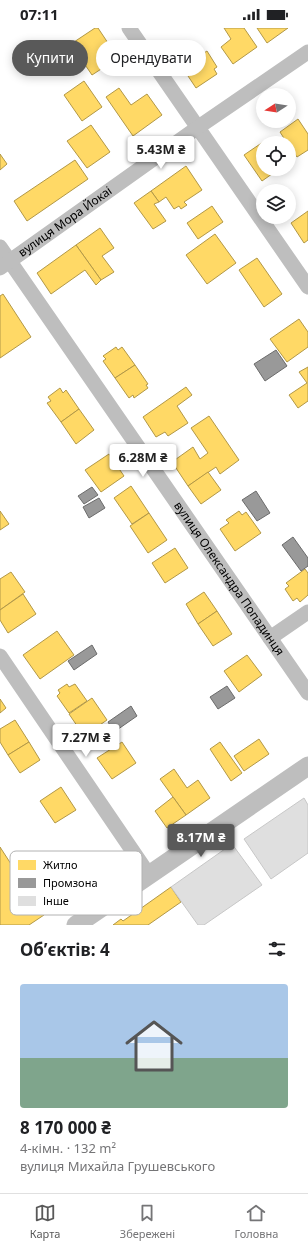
<!DOCTYPE html>
<html lang="uk">
<head>
<meta charset="utf-8">
<style>
  body { margin:0; font-family:"Noto Sans",sans-serif; background:#f6f6f6; color:#202124; height:100vh; display:flex; flex-direction:column; font-size:15px; white-space:nowrap }
  * { box-sizing:border-box; margin:0 }
  p { font-size:13px; color:#757577 }
  .icon { flex:none; width:22px; height:22px; fill:none; stroke:currentColor; stroke-width:2; stroke-linecap:round; stroke-linejoin:round }
  .map { position:relative; height:897px; overflow:hidden }
  .details { display:flex; flex-direction:column; background:#fff; flex:1 }
  .details>* { flex:none }
  .banner { position:absolute; left:12px; top:12px; width:284px; height:36px; display:flex; gap:8px }
  .needle { width:26px; rotate:258deg }
  .fabs { position:absolute; left:256px; top:60px; display:grid; gap:8px }
  .fabs a { display:grid; place-items:center; width:40px; height:40px; border-radius:50%; background:#fff; box-shadow:0 2px 10px #0003; font-size:20px }
  .price { position:absolute; translate:-50% -34px; padding:0 9px; border-radius:4px; background:#fff; color:#222; font-size:13px; line-height:26px; filter:drop-shadow(0 1px 2px #0008) }
  .price::after { content:''; position:absolute; left:50%; top:24px; width:12px; height:9px; margin-left:-6px; background:inherit; clip-path:polygon(0 0,100% 0,50% 100%) }
  .price.selected { background:#595959; color:#fff }
  ul { padding:0; list-style:none }
  li { display:grid; align-content:center; gap:8px; height:212px; padding:0 20px }
  li span { display:grid; place-items:center; height:124px; border-radius:4px; color:#555 }
  li>.icon { margin-inline-start:auto }
  span .icon { width:72px; height:72px; fill:#fffc; stroke-width:1 }
  li b { font-size:17px }
  h2 { display:flex; justify-content:space-between; align-items:center; height:48px; padding:0 20px; font-size:17px }
  .chip { padding:0 14px; border-radius:18px; background:#fff; box-shadow:0 2px 10px #0003; font-size:14px; line-height:36px }
  .chip.selected { background:#595959; color:#fff }
  .status { display:flex; justify-content:space-between; align-items:center; height:28px; padding:0 20px; background:#fff; direction:ltr }
  .status svg { height:11px; fill:currentColor }
  .menu { display:flex; justify-content:space-around; align-items:center; height:56px; border-top:1px solid #e0e0e0; background:#fff; font-size:11px; color:#757577 }
  .menu a { display:grid; justify-items:center; gap:2px }
  .menu .selected { color:#595959 }
  .map>svg:first-child { display:block }
  .homes { fill:#ffd966; stroke:#b29847 }
  .industry { fill:#999; stroke:#6b6b6b }
  .building { fill:#dfdfdf; stroke:#c7c7c7 }
  .lines { fill:none; stroke-linecap:round; stroke-linejoin:round }
  .minor { stroke:#bebebe; stroke-width:15 }
  .tertiary { stroke:#bebebe; stroke-width:19 }
  .labels { text-anchor:middle; stroke-width:4; stroke-linejoin:round; paint-order:stroke }
  .street-label { font-size:12px; fill:#000; stroke:#fff }
  .key { fill:#fff; stroke:#b2b2b2; stroke-width:1 }
  .key-label { font-size:11px; fill:#000 }
</style>
</head>
<body>
<div class="status"><b>07:11</b><svg viewBox="0 0 49 12"><path d="M0 12V9h3v3zM5 12V6h3v6zM10 12V3h3v9zM15 12V0h3v12zM26 1h20v11H26zM47 4h2v5h-2z"/></svg></div>
<div class="map">
<svg width="308" height="897" viewBox="0 0 308 897">
  <rect width="100%" height="100%" fill="#fff"/>
  <g class="homes">
    <path d="M 95,0 L 98,0 L 118,30 L 92,47 L 71,16 Z"/>
    <path d="M 224,0 L 244,0 L 257,19 L 233,36 L 221,19 L 231,11 Z"/>
    <path d="M 257,0 L 288,0 L 267,15 Z"/>
    <path d="M 207,23 L 217,39 L 214,41 L 217,46 L 196,60 L 182,39 Z"/>
    <path d="M 84,53 L 102,79 L 82,93 L 64,67 Z"/>
    <path d="M 119,60 L 131,77 L 147,66 L 162,87 L 133,108 L 106,69 Z"/>
    <path d="M 298,91 L 308,106 L 308,122 L 297,129 L 289,118 L 289,115 L 287,115 L 280,104 Z"/>
    <path d="M 91,97 L 110,124 L 87,140 L 67,113 Z"/>
    <path d="M 266,112 L 268,115 L 263,115 L 263,141 L 279,141 L 262,153 L 244,127 Z"/>
    <path d="M 0,126 L 7,136 L 0,142 Z"/>
    <path d="M 75,132 L 88,151 L 27,193 L 14,173 Z"/>
    <path d="M 186,138 L 202,162 L 184,174 L 187,177 L 181,181 L 179,178 L 174,181 L 166,169 L 159,174 L 151,163 Z"/>
    <path d="M 151,163 L 159,174 L 154,176 L 166,193 L 153,201 L 134,175 Z"/>
    <path d="M 212,178 L 223,194 L 198,211 L 187,195 Z"/>
    <path d="M 308,183 L 308,212 L 304,215 L 291,195 Z"/>
    <path d="M 100,200 L 114,220 L 102,228 L 114,244 L 101,252 L 76,217 Z"/>
    <path d="M 215,206 L 236,235 L 207,256 L 186,227 Z"/>
    <path d="M 76,217 L 101,252 L 96,257 L 85,242 L 51,266 L 37,245 Z"/>
    <path d="M 257,230 L 282,266 L 264,279 L 239,242 Z"/>
    <path d="M 3,266 L 31,309 L 0,330 L 0,268 Z"/>
    <path d="M 299,291 L 308,304 L 308,319 L 287,334 L 270,311 Z"/>
    <path d="M 116,319 L 118,322 L 122,319 L 135,337 L 115,350 L 103,333 L 106,331 L 103,328 Z"/>
    <path d="M 135,337 L 148,356 L 146,357 L 148,360 L 134,370 L 133,367 L 129,370 L 115,350 Z"/>
    <path d="M 308,339 L 308,373 L 298,380 L 289,367 L 307,355 L 299,344 Z"/>
    <path d="M 186,359 L 192,367 L 177,378 L 188,395 L 168,408 L 165,404 L 156,409 L 143,389 Z"/>
    <path d="M 60,360 L 63,365 L 66,362 L 79,381 L 61,394 L 47,375 L 51,373 L 48,369 Z"/>
    <path d="M 79,381 L 94,402 L 76,416 L 61,394 Z"/>
    <path d="M 209,388 L 239,432 L 220,446 L 216,439 L 188,458 L 172,434 L 193,419 L 200,431 L 208,425 L 191,400 Z"/>
    <path d="M 109,426 L 124,448 L 101,464 L 85,442 Z"/>
    <path d="M 208,444 L 221,462 L 201,476 L 188,458 Z"/>
    <path d="M 131,458 L 149,485 L 132,496 L 114,470 Z"/>
    <path d="M 0,483 L 9,496 L 0,502 Z"/>
    <path d="M 239,483 L 242,487 L 246,484 L 261,505 L 235,523 L 220,501 L 229,495 L 226,492 Z"/>
    <path d="M 149,485 L 167,512 L 148,525 L 130,498 Z"/>
    <path d="M 175,520 L 188,540 L 165,555 L 152,535 Z"/>
    <path d="M 305,541 L 308,545 L 308,567 L 300,574 L 297,570 L 293,573 L 285,561 L 289,558 L 286,555 Z"/>
    <path d="M 11,544 L 25,564 L 0,582 L 0,551 Z"/>
    <path d="M 204,564 L 217,583 L 198,596 L 186,576 Z"/>
    <path d="M 23,566 L 36,586 L 8,605 L 0,592 L 0,582 Z"/>
    <path d="M 217,583 L 232,606 L 213,618 L 198,596 Z"/>
    <path d="M 57,603 L 74,627 L 40,651 L 23,627 Z"/>
    <path d="M 247,627 L 262,647 L 239,664 L 224,643 Z"/>
    <path d="M 67,656 L 69,659 L 75,656 L 87,673 L 69,685 L 57,668 L 60,665 L 58,662 Z"/>
    <path d="M 92,670 L 107,692 L 84,708 L 69,686 Z"/>
    <path d="M 0,671 L 6,680 L 0,685 Z"/>
    <path d="M 15,692 L 29,714 L 8,727 L 0,714 L 0,701 Z"/>
    <path d="M 259,711 L 269,726 L 244,743 L 234,728 Z"/>
    <path d="M 29,714 L 40,732 L 20,745 L 8,727 Z"/>
    <path d="M 122,714 L 136,735 L 112,751 L 97,730 Z"/>
    <path d="M 220,714 L 242,745 L 231,753 L 210,721 Z"/>
    <path d="M 174,741 L 187,760 L 198,752 L 210,770 L 186,787 L 160,751 Z"/>
    <path d="M 61,759 L 76,782 L 55,795 L 40,773 Z"/>
    <path d="M 173,769 L 186,787 L 167,800 L 155,783 Z"/>
    <path d="M 0,819 L 44,887 L 29,897 L 0,897 Z"/>
    <path d="M 171,859 L 181,874 L 148,897 L 113,897 L 121,891 L 123,893 Z"/>
  </g>
  <g class="industry">
    <path d="M 276,322 L 287,338 L 265,353 L 254,336 Z"/>
    <path d="M 92,459 L 98,467 L 84,476 L 78,468 Z"/>
    <path d="M 256,463 L 270,485 L 257,493 L 242,472 Z"/>
    <path d="M 99,470 L 105,480 L 89,490 L 83,479 Z"/>
    <path d="M 293,509 L 308,530 L 308,538 L 301,543 L 282,517 Z"/>
    <path d="M 92,617 L 97,626 L 74,642 L 68,633 Z"/>
    <path d="M 227,658 L 235,670 L 218,681 L 210,669 Z"/>
    <path d="M 131,678 L 137,688 L 114,704 L 108,694 Z"/>
  </g>
  <g class="building">
    <path d="M 304,770 L 308,777 L 308,825 L 271,851 L 244,811 Z"/>
    <path d="M 232,816 L 262,857 L 204,897 L 198,897 L 171,859 Z"/>
  </g>
  <g class="lines">
    <g class="minor">
      <path d="M 129,0 L 308,259"/>
      <path id="s1" d="M 0,219 L 308,665"/>
      <path id="s2" d="M 0,240 L 197,100 L 308,24"/>
      <path d="M 270,610 L 308,584"/>
      <path d="M 0,628 L 149,847"/>
    </g>
    <path class="tertiary" d="M 76,897 L 308,738"/>
  </g>
  <g class="labels">
    <g class="street-label">
      <text dy="4" stroke="none"><textPath href="#s2" startOffset="80">вулиця Мора Йокаі</textPath></text>
      <text dy="4" stroke="none"><textPath href="#s1" startOffset="403">вулиця Олександра Попадинця</textPath></text>
    </g>
  </g>
  <rect x="10" y="823" width="132" height="64" rx="6" class="key"/>
  <rect x="18" y="832" width="18" height="10" fill="#ffd966"/>
  <rect x="18" y="850" width="18" height="10" fill="#999"/>
  <rect x="18" y="868" width="18" height="10" fill="#dfdfdf"/>
  <g class="key-label">
    <text x="43" y="841">Житло</text>
    <text x="43" y="859">Промзона</text>
    <text x="43" y="877">Інше</text>
  </g>
</svg>
<div class="fabs">
<a><svg class="needle" viewBox="-14 -14 28 28"><path d="M0-13l5 13h-10z" fill="#e53935"/><path d="M0 13l5-13h-10z" fill="#757577"/></svg></a>
<a><svg class="icon" aria-label="locate" viewBox="0 0 24 24"><circle cx="12" cy="12" r="6"/><path d="M12 2v4M12 18v4M2 12h4M18 12h4"/></svg></a>
<a><svg class="icon" aria-label="layers" viewBox="0 0 24 24"><path d="M12 4l9 5-9 5-9-5zM3 14l9 5 9-5"/></svg></a>
</div>
<b class="price" style="left:161px;top:142px">5.43M ₴</b>
<b class="price" style="left:143px;top:450px">6.28M ₴</b>
<b class="price" style="left:86px;top:730px">7.27M ₴</b>
<b class="price selected" style="left:201px;top:830px">8.17M ₴</b>
<div class="banner">
<a class="chip selected">Купити</a>
<a class="chip">Орендувати</a>
</div>
</div>
<section class="details">
<h2>Об’єктів: 4<svg class="icon" aria-label="filters" viewBox="0 0 24 24"><path d="M4 7h16M4 17h16"/><circle cx="9" cy="7" r="2"/><circle cx="15" cy="17" r="2"/></svg></h2>
<ul>
<li><span style="background:linear-gradient(#a9c7e8 60%,#7fa58c 0)"><svg class="icon" aria-label="home" viewBox="0 0 24 24"><path d="M3 11l9-7 9 7M6 9v11h12V9"/></svg></span><div><b>8 170 000 ₴</b><p>4-кімн. · 132 m²</p><p>вулиця Михайла Грушевського</p></div></li>
</ul>
</section>
<nav class="menu">
<a class="selected"><svg class="icon" aria-label="map" viewBox="0 0 24 24"><path d="M3 6l6-2 6 2 6-2v14l-6 2-6-2-6 2zM9 4v14M15 6v14"/></svg>Карта</a>
<a><svg class="icon" aria-label="saved" viewBox="0 0 24 24"><path d="M7 4h10v16l-5-4-5 4z"/></svg>Збережені</a>
<a><svg class="icon" aria-label="home" viewBox="0 0 24 24"><path d="M3 11l9-7 9 7M6 9v11h12V9"/></svg>Головна</a>
</nav>
</body>
</html>
